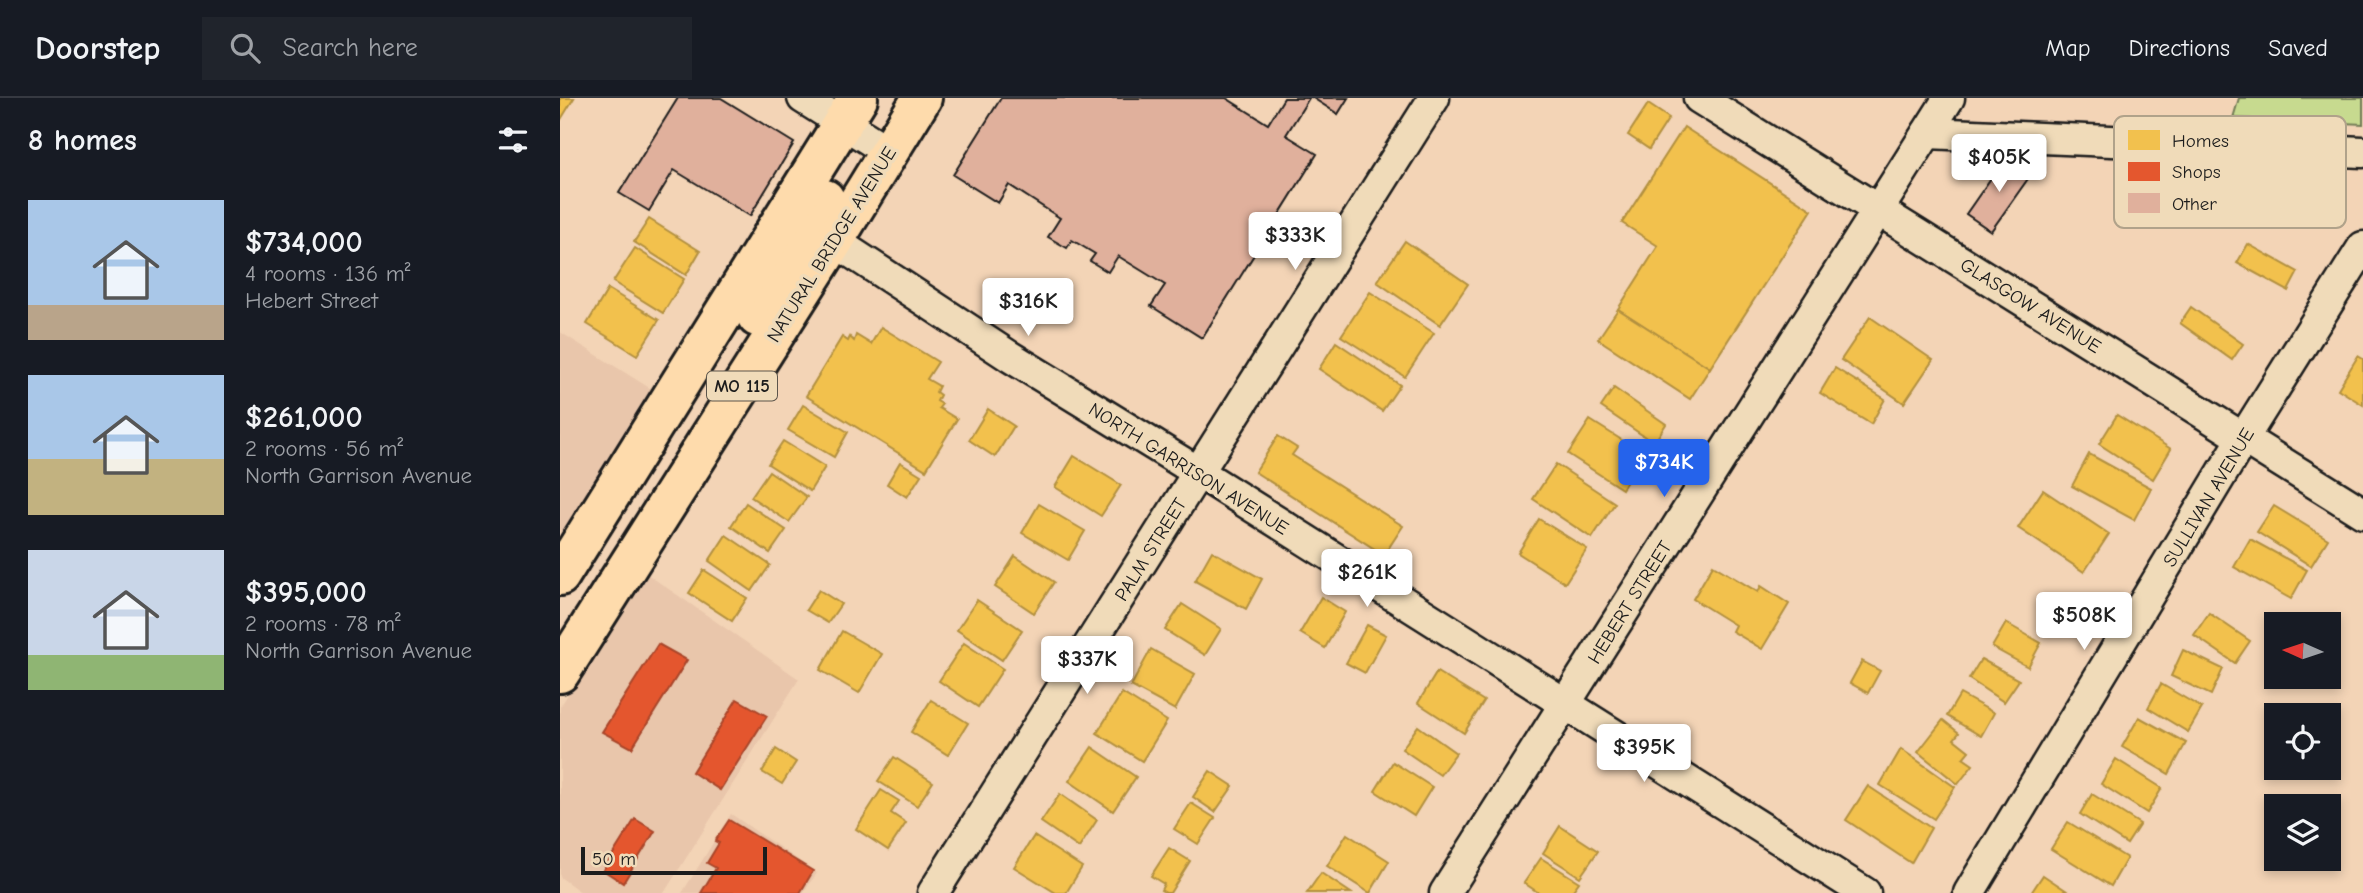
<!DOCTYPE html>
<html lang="en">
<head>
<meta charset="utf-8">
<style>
  body { margin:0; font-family:"Comic Neue",sans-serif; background:#20242c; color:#f1f3f6; height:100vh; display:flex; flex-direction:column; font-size:26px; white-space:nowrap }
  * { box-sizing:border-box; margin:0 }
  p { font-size:23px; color:#9ea1a6 }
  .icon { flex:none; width:38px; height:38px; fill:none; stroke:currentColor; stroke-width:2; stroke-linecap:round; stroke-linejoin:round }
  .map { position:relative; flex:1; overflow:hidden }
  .sheet { display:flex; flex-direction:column; background:#171b24; width:560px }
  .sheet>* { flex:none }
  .needle { width:46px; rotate:273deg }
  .buttons { position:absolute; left:1704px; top:514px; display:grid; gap:14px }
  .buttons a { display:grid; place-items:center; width:77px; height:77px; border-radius:0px; background:#171b24; box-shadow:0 4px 10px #0003; font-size:35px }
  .scale { position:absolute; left:21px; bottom:18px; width:186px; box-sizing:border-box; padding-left:7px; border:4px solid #1c1c1c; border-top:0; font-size:19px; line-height:24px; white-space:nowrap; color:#1c1c1c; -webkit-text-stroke:5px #f0dbb9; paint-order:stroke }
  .price { position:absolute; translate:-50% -60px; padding:0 16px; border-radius:7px; background:#fff; color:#222; font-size:23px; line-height:46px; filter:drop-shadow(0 2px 4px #0008) }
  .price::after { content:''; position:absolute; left:50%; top:42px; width:21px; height:16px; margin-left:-10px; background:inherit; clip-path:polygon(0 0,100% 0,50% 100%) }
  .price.on { background:#2563eb; color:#fff }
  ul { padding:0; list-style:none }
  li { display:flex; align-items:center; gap:21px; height:175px; padding:0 28px }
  li span { display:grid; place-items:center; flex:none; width:196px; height:140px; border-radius:0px; color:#555 }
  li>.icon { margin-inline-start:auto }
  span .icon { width:84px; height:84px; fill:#fffc; stroke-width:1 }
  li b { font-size:30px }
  h2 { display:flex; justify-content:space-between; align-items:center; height:84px; padding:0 28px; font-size:30px }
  header { display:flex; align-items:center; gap:42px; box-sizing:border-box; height:98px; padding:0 35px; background:#171b24; border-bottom:2px solid #363941 }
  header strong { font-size:33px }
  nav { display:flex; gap:38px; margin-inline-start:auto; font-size:24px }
  .search { width:490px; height:63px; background:#20242c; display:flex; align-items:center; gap:18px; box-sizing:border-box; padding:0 24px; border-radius:0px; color:#9ea1a6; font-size:26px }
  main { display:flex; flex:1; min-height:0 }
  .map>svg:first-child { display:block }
  .built { fill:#e9c6ab }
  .green { fill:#c7da8f; stroke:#727b56; stroke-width:2 }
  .homes { fill:#f2c14e; stroke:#b2903f; stroke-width:2 }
  .shops { fill:#e4572e; stroke:#a84529; stroke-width:2 }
  .building { fill:#e0b09c; stroke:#1c1c1c; stroke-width:2 }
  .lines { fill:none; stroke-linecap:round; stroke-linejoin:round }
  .minor-casing { stroke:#1c1c1c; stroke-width:35 }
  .primary-casing { stroke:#1c1c1c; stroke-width:44 }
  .minor { stroke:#f0dbb9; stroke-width:30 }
  .primary { stroke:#fedbac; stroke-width:38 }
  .labels { text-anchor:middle; stroke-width:7; stroke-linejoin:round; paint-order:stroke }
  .shield { fill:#f0dbb9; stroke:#5c554b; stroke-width:2 }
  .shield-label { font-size:18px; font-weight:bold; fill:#1c1c1c }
  .street-label { font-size:19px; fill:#1c1c1c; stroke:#f0dbb9 }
  .key { fill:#f0dbb9; stroke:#b0a28a; stroke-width:2 }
  .key-label { font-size:19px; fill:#1c1c1c }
</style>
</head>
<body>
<header>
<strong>Doorstep</strong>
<div class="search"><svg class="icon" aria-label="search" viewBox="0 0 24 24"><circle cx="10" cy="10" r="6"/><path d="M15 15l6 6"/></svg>Search here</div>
<nav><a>Map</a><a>Directions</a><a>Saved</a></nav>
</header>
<main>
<section class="sheet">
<h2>8 homes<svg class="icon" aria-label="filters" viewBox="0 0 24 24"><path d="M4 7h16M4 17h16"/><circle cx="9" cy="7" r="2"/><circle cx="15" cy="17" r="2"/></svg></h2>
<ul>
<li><span style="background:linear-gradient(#a9c7e8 75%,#b9a48a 0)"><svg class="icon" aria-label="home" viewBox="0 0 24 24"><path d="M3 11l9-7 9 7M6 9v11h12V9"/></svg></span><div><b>$734,000</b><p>4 rooms · 136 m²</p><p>Hebert Street</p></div></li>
<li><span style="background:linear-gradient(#a9c7e8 60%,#c2b280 0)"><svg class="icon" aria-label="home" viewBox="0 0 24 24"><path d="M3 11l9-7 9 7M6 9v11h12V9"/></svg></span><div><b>$261,000</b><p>2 rooms · 56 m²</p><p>North Garrison Avenue</p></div></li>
<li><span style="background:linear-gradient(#c9d6e8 75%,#8fb573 0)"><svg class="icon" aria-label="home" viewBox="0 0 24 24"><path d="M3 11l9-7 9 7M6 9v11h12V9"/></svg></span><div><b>$395,000</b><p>2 rooms · 78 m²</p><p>North Garrison Avenue</p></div></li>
</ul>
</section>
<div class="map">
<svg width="1803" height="795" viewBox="0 0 1803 795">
  <rect width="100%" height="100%" fill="#f3d4b6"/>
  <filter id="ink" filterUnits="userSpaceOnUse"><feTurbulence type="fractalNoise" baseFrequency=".0143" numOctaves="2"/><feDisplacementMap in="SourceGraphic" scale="14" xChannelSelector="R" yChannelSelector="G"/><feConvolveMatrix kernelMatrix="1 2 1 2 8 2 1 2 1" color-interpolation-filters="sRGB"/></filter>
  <g filter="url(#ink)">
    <g class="built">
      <path d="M 0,234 L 96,294 L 0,446 Z"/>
      <path d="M 84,474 L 239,581 L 104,795 L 22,795 L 0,779 L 0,609 Z"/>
      <path d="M 171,716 L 257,775 L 243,795 L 122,795 Z"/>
    </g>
    <path class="green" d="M 1679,0 L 1803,0 L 1803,26 L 1673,20 Z"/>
    <g class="homes">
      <path d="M 0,0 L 14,0 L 0,23 Z"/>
      <path d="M 1088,6 L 1109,20 L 1089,51 L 1068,37 Z"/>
      <path d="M 1124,29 L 1252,112 L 1150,270 L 1058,211 L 1098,148 L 1062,125 Z"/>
      <path d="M 89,121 L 140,153 L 126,177 L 74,144 Z"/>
      <path d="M 845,143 L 908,186 L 880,227 L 817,184 Z"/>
      <path d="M 1688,146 L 1738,174 L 1728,193 L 1677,165 Z"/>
      <path d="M 75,150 L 124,181 L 103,215 L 53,184 Z"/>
      <path d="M 48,191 L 99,222 L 77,257 L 27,226 Z"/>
      <path d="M 810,194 L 874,235 L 845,279 L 781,238 Z"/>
      <path d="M 1631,209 L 1683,246 L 1672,262 L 1620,225 Z"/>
      <path d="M 1058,211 L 1150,270 L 1130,301 L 1038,241 Z"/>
      <path d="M 1310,219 L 1373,262 L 1344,305 L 1281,262 Z"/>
      <path d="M 321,229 L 378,264 L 367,281 L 379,288 L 376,294 L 380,297 L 377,303 L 382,306 L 379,310 L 397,321 L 366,372 L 246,298 L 282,239 L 288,243 L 290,239 L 294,243 L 296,237 L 311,246 Z"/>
      <path d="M 776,244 L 840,287 L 822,313 L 759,271 Z"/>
      <path d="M 1798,258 L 1803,261 L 1803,307 L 1778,291 Z"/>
      <path d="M 1275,270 L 1325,301 L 1311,326 L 1260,295 Z"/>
      <path d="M 1054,290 L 1106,326 L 1094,345 L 1041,309 Z"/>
      <path d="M 243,307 L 288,334 L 274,359 L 228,332 Z"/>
      <path d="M 428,311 L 454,328 L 435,359 L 409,342 Z"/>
      <path d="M 1557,317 L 1611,351 L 1593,381 L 1539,346 Z"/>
      <path d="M 1030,322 L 1084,356 L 1062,391 L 1008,356 Z"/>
      <path d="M 718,338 L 737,350 L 732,357 L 843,428 L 824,457 L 695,374 Z"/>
      <path d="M 223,343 L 265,369 L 250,393 L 208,366 Z"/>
      <path d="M 1529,356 L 1591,390 L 1574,422 L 1512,388 Z"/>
      <path d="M 514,358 L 561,387 L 541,418 L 495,389 Z"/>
      <path d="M 340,364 L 361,377 L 347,399 L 327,386 Z"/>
      <path d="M 996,366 L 1055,405 L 1032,440 L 973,401 Z"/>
      <path d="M 209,373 L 247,399 L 229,424 L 191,399 Z"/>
      <path d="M 1483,392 L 1549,436 L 1524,474 L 1458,430 Z"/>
      <path d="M 186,405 L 226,432 L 210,455 L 171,428 Z"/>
      <path d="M 479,406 L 525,433 L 508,462 L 462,435 Z"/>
      <path d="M 1714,408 L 1768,441 L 1751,468 L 1697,434 Z"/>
      <path d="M 979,421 L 1027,451 L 1005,485 L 958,455 Z"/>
      <path d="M 166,437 L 210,467 L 192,493 L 149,463 Z"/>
      <path d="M 1690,441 L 1747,472 L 1731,501 L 1674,469 Z"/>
      <path d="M 652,453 L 702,481 L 686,511 L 635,483 Z"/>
      <path d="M 455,458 L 494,484 L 474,515 L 435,489 Z"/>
      <path d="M 1153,467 L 1198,494 L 1201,488 L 1229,506 L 1202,551 L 1172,533 L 1175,527 L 1133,501 Z"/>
      <path d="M 144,472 L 187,500 L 172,523 L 129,495 Z"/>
      <path d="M 259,492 L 281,506 L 268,525 L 246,512 Z"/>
      <path d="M 761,499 L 785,514 L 765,550 L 740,535 Z"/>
      <path d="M 417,502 L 462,532 L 442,562 L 397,532 Z"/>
      <path d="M 622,506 L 661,531 L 645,557 L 605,532 Z"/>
      <path d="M 1649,515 L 1690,543 L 1675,565 L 1634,537 Z"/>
      <path d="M 1446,525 L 1481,545 L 1468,569 L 1432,549 Z"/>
      <path d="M 807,527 L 826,537 L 805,575 L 786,565 Z"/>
      <path d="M 282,533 L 322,556 L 299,595 L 260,572 Z"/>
      <path d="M 404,545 L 443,571 L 418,609 L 379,583 Z"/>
      <path d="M 591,551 L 635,576 L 615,612 L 571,588 Z"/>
      <path d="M 1623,552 L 1663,571 L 1651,597 L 1611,578 Z"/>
      <path d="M 1421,561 L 1459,582 L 1444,604 L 1409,581 Z"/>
      <path d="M 1302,563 L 1320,573 L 1308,595 L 1290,585 Z"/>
      <path d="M 877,574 L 924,603 L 904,635 L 858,605 Z"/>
      <path d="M 1601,586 L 1642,610 L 1628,634 L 1588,610 Z"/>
      <path d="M 562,595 L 607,623 L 582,663 L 537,635 Z"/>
      <path d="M 1400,596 L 1434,615 L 1421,638 L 1387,618 Z"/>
      <path d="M 371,602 L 408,625 L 388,657 L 351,634 Z"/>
      <path d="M 1579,619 L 1626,645 L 1609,676 L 1562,649 Z"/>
      <path d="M 1383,622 L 1399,635 L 1394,641 L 1409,653 L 1403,660 L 1413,667 L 1398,686 L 1358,654 Z"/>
      <path d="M 858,628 L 896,655 L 880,677 L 842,651 Z"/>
      <path d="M 532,649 L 576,679 L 553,713 L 509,683 Z"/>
      <path d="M 216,651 L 236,664 L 222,686 L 202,674 Z"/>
      <path d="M 1341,651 L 1395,689 L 1374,721 L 1320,687 Z"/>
      <path d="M 334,659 L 373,684 L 357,708 L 318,683 Z"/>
      <path d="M 1556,661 L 1602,690 L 1587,715 L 1541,686 Z"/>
      <path d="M 833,664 L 872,689 L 854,718 L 815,693 Z"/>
      <path d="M 650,673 L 673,688 L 655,714 L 633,699 Z"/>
      <path d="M 1308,688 L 1371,730 L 1351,765 L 1286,722 Z"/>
      <path d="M 321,692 L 339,703 L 331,715 L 346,725 L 328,752 L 296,731 Z"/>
      <path d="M 500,696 L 537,722 L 519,750 L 481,724 Z"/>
      <path d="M 1532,696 L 1580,726 L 1567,746 L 1520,716 Z"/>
      <path d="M 631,705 L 655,720 L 638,746 L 614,731 Z"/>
      <path d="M 1508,724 L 1567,760 L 1551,788 L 1491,751 Z"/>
      <path d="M 1000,728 L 1038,753 L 1020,779 L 983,755 Z"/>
      <path d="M 787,736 L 829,763 L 810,795 L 767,768 Z"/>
      <path d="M 474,738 L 522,769 L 506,795 L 496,795 L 454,769 Z"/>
      <path d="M 609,750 L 630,763 L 610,795 L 606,795 L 601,792 L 604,786 L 591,778 Z"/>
      <path d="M 981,760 L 1019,784 L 1011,795 L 979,795 L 964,785 Z"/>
      <path d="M 761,775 L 791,795 L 747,795 Z"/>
      <path d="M 1483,777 L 1510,795 L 1471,795 Z"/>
    </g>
    <g class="shops">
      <path d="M 98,546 L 127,562 L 72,650 L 42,634 Z"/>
      <path d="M 177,601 L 207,618 L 160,692 L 132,674 Z"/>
      <path d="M 75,721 L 95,733 L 63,785 L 43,772 Z"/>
      <path d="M 169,722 L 253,773 L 240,795 L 141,795 L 156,770 L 147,765 L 159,745 L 155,743 Z"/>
    </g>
    <g class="building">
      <path d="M 118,0 L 161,0 L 234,45 L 190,118 L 114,72 L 89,113 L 59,95 Z"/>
      <path d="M 441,0 L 666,0 L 708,26 L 724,0 L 749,0 L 726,37 L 757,56 L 642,240 L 591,208 L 605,187 L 558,158 L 548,174 L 530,163 L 535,156 L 512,142 L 507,150 L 488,139 L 500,120 L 449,87 L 438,105 L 393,77 Z"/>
      <path d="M 753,0 L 788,0 L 778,16 Z"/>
      <path d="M 1440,67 L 1477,68 L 1431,133 L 1406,116 Z"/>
    </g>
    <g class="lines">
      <defs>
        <g id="minor">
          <path d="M 243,0 L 329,54"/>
          <path d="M 1139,0 L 1803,415"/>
          <path d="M 1367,35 L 1803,54"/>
          <path d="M 274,143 L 449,258 L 638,374 L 1305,795"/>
          <path d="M 373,795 L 874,0"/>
          <path d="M 885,795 L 1389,0"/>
          <path d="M 1409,795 L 1684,339 L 1803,149"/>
        </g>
        <g id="primary">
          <path d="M 197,219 L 265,101"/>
          <path d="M 0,478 L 298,0"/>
          <path d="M 0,575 L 274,143 L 362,0"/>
        </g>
      </defs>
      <use href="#minor" class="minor-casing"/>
      <use href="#primary" class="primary-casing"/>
      <use href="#minor" class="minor"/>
      <use href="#primary" class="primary"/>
    </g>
  </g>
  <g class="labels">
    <rect class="shield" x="147" y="273.5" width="70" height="29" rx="5"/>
    <g class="shield-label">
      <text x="182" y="294">MO 115</text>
    </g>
    <g class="street-label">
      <text transform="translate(271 146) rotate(-58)" y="7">NATURAL BRIDGE AVENUE</text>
      <text transform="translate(1471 207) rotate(32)" y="7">GLASGOW AVENUE</text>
      <text transform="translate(629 370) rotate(32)" y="7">NORTH GARRISON AVENUE</text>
      <text transform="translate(1648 399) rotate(-59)" y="7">SULLIVAN AVENUE</text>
      <text transform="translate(590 451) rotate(-58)" y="7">PALM STREET</text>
      <text transform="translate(1069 504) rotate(-58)" y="7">HEBERT STREET</text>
    </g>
  </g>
  <rect x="1554" y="18" width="232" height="112" rx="10" class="key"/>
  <rect x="1568" y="32" width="32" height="20" fill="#f2c14e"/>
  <rect x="1568" y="64" width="32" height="19" fill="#e4572e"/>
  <rect x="1568" y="95" width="32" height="20" fill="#e0b09c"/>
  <g class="key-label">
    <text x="1612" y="49">Homes</text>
    <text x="1612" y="80">Shops</text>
    <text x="1612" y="112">Other</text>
  </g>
</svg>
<div class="buttons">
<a><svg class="needle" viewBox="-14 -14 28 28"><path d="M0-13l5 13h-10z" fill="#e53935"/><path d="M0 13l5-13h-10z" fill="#9ea1a6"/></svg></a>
<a><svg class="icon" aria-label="locate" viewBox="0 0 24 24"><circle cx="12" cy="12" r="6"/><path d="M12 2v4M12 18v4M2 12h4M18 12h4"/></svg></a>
<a><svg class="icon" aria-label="layers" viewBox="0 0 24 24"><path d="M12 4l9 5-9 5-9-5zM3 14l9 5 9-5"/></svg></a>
</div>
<div class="scale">50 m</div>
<b class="price" style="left:1439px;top:96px">$405K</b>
<b class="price" style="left:735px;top:174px">$333K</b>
<b class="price" style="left:468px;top:240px">$316K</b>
<b class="price on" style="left:1104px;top:401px">$734K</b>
<b class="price" style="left:807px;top:511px">$261K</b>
<b class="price" style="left:1524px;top:554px">$508K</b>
<b class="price" style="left:527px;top:598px">$337K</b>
<b class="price" style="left:1084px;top:686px">$395K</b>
</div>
</main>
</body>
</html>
